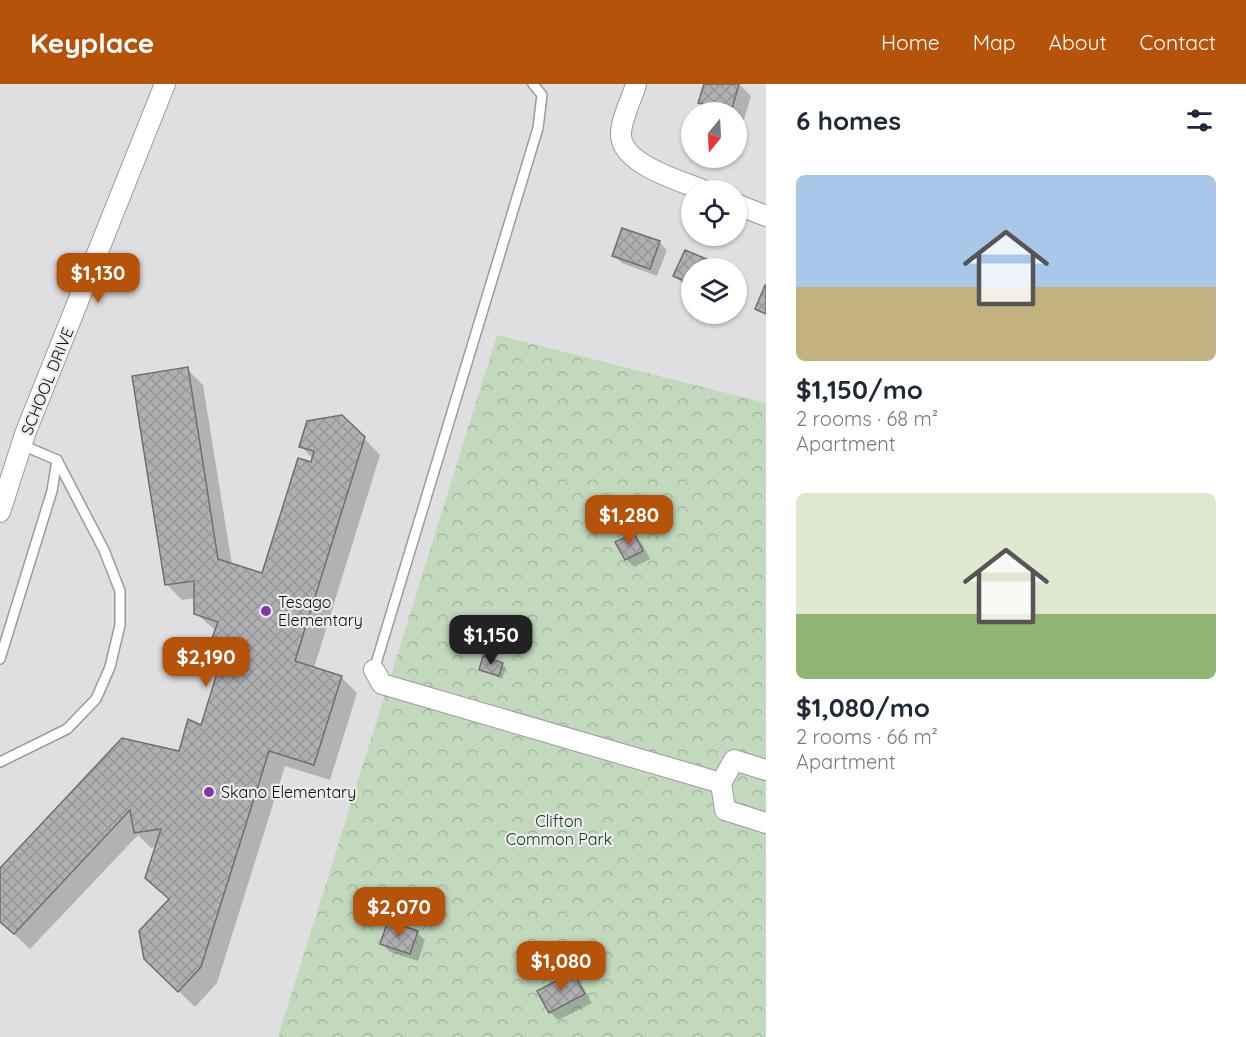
<!DOCTYPE html>
<html lang="en">
<head>
<meta charset="utf-8">
<style>
  body { margin:0; font-family:Quicksand,sans-serif; background:#f2f2f3; color:#1f2937; height:100vh; display:flex; flex-direction:column; font-size:22px; white-space:nowrap }
  * { box-sizing:border-box; margin:0 }
  p { font-size:20px; color:#747a83 }
  .icon { flex:none; width:33px; height:33px; fill:none; stroke:currentColor; stroke-width:2; stroke-linecap:round; stroke-linejoin:round }
  .map { position:relative; flex:1; overflow:hidden }
  .details { display:flex; flex-direction:column; background:#fff; width:480px }
  .details>* { flex:none }
  .needle { width:39px; rotate:198deg }
  .fabs { position:absolute; left:681px; top:18px; display:grid; gap:12px }
  .fabs a { display:grid; place-items:center; width:66px; height:66px; border-radius:50%; background:#fff; box-shadow:0 2px 4px #0004; font-size:30px }
  .price { position:absolute; translate:-50% -51px; padding:0 14px; border-radius:12px; background:#b45309; color:#fff; font-size:20px; line-height:39px; filter:drop-shadow(0 2px 3px #0008) }
  .price::after { content:''; position:absolute; left:50%; top:36px; width:18px; height:14px; margin-left:-9px; background:inherit; clip-path:polygon(0 0,100% 0,50% 100%) }
  .price.current { background:#222; color:#fff }
  ul { padding:0; list-style:none }
  li { display:grid; align-content:center; gap:12px; height:318px; padding:0 30px }
  li span { display:grid; place-items:center; height:186px; border-radius:9px; color:#555 }
  li>.icon { margin-inline-start:auto }
  span .icon { width:108px; height:108px; fill:#fffc; stroke-width:1 }
  li b { font-size:26px }
  h2 { display:flex; justify-content:space-between; align-items:center; height:72px; padding:0 30px; font-size:26px }
  header { display:flex; align-items:center; gap:36px; box-sizing:border-box; height:84px; padding:0 30px; background:#b45309; color:#fff }
  header strong { font-size:28px }
  nav { display:flex; gap:33px; margin-inline-start:auto; font-size:21px }
  main { display:flex; flex:1; min-height:0 }
  .map>svg:first-child { display:block }
  .park { fill:url(#park-crowns) }
  .shadow { fill:#0003 }
  .building { fill:url(#building-cross-hatch); stroke:#6f6f71; stroke-width:1.5 }
  .lines { fill:none; stroke-linecap:round; stroke-linejoin:round }
  .lane-casing { stroke:#9b9b9d; stroke-width:12 }
  .street-casing { stroke:#9b9b9d; stroke-width:22 }
  .lane { stroke:#fff; stroke-width:9 }
  .street { stroke:#fff; stroke-width:20 }
  .poi-dot { fill:#8336a7; stroke:#ececef; stroke-width:2 }
  .labels { text-anchor:middle; stroke-width:4.5; stroke-linejoin:round; paint-order:stroke }
  .street-label { font-size:16px; fill:#0e0e0f; stroke:#ececef }
  .poi-label { font-size:16px; fill:#0e0e0f; stroke:#ececef; text-anchor:start }
  .park-label { font-size:16px; fill:#12350d; stroke:#ececef }
</style>
</head>
<body>
<header>
<strong>Keyplace</strong>
<nav><a>Home</a><a>Map</a><a>About</a><a>Contact</a></nav>
</header>
<main>
<div class="map">
<svg width="766" height="953" viewBox="0 0 766 953">
  <defs>
    <pattern id="park-crowns" width="20" height="18" patternUnits="userSpaceOnUse" patternTransform="scale(1.5)"><rect width="20" height="18" fill="#c2d9be"/><path d="M2 6a3 3 0 1 1 6 0M12 15a3 3 0 1 1 6 0" fill="none" stroke="#a6b9a2"/></pattern>
    <pattern id="building-cross-hatch" width="8" height="8" patternUnits="userSpaceOnUse" patternTransform="scale(1.5)"><rect width="8" height="8" fill="#b0b0b2"/><path d="M0 0l8 8M0 8l8-8" fill="none" stroke="#969698"/></pattern>
  </defs>
  <rect width="100%" height="100%" fill="#dfdfe1"/>
  <path class="park" d="M 497,251 L 766,319 L 766,953 L 278,953 Z"/>
  <g class="shadow">
    <path d="M 706,0 L 739,0 L 751,12 L 738,55 L 736,28 L 704,28 L 706,24 L 700,19 Z"/>
    <path d="M 659,158 L 667,166 L 657,192 L 622,179 L 614,171 Z"/>
    <path d="M 686,168 L 724,184 L 692,184 L 692,206 L 687,204 L 675,192 Z"/>
    <path d="M 187,285 L 203,301 L 232,481 L 263,491 L 313,375 L 301,362 L 364,354 L 380,371 L 314,584 L 341,593 L 357,609 L 330,696 L 285,682 L 217,899 L 195,923 L 162,891 L 170,816 L 156,763 L 151,764 L 138,751 L 30,865 L 0,837 L 0,786 L 180,669 L 202,643 L 223,578 L 210,565 L 216,547 L 196,529 L 196,514 L 182,516 L 166,500 Z"/>
    <path d="M 633,451 L 641,458 L 650,475 L 634,483 L 626,475 Z"/>
    <path d="M 502,580 L 506,584 L 502,595 L 481,585 Z"/>
    <path d="M 417,849 L 425,856 L 418,877 L 390,868 L 382,860 Z"/>
    <path d="M 572,890 L 580,898 L 592,919 L 558,936 L 551,929 L 539,908 Z"/>
  </g>
  <g class="building">
    <path d="M 704,0 L 739,0 L 731,28 L 703,28 L 705,21 L 698,19 Z"/>
    <path d="M 622,144 L 660,157 L 650,185 L 612,172 Z"/>
    <path d="M 685,166 L 728,184 L 692,184 L 692,200 L 673,192 Z"/>
    <path d="M 765,201 L 766,201 L 766,230 L 755,225 Z"/>
    <path d="M 188,283 L 218,475 L 262,489 L 298,374 L 311,378 L 314,367 L 299,363 L 307,337 L 342,331 L 365,353 L 295,577 L 342,592 L 314,681 L 269,667 L 201,883 L 178,908 L 144,875 L 139,847 L 169,815 L 145,794 L 161,745 L 134,749 L 130,726 L 14,850 L 0,838 L 0,784 L 122,654 L 179,667 L 188,635 L 201,641 L 223,570 L 208,565 L 218,538 L 194,530 L 194,497 L 165,501 L 132,292 Z"/>
    <path d="M 634,449 L 643,467 L 625,476 L 615,458 Z"/>
    <path d="M 483,572 L 503,579 L 499,592 L 479,586 Z"/>
    <path d="M 388,837 L 418,847 L 410,870 L 380,860 Z"/>
    <path d="M 573,888 L 585,910 L 549,929 L 537,907 Z"/>
  </g>
  <g class="lines">
    <defs>
      <g id="lane">
        <path d="M 0,575 L 52,407 L 57,376"/>
        <path d="M 374,586 L 538,44 L 542,11 L 533,0"/>
        <path d="M 0,678 L 67,645 L 96,615 L 110,583 L 120,541 L 120,507 L 104,466 L 57,376 L 22,361"/>
      </g>
      <g id="street">
        <path d="M 636,0 C 632,15 621,35 621,50 C 620,80 681,97 703,106"/>
        <path d="M 736,120 L 766,132"/>
        <path d="M 0,428 L 25,350 L 165,0"/>
        <path d="M 374,586 L 382,600 L 721,699 L 734,676 L 766,686"/>
        <path d="M 721,699 L 725,726 L 766,739"/>
      </g>
    </defs>
    <use href="#lane" class="lane-casing"/>
    <use href="#street" class="street-casing"/>
    <use href="#lane" class="lane"/>
    <use href="#street" class="street"/>
  </g>
  <g class="poi-dot">
    <circle cx="266" cy="527" r="6"/>
    <circle cx="209" cy="708" r="6"/>
  </g>
  <g class="labels">
    <g class="street-label">
      <text transform="translate(47 297) rotate(-68)" y="6">SCHOOL DRIVE</text>
    </g>
    <g class="poi-label">
      <text x="278" y="524">Tesago<tspan x="278" dy="18">Elementary</tspan></text>
      <text x="221" y="714">Skano Elementary</text>
    </g>
    <g class="park-label">
      <text x="559" y="743">Clifton<tspan x="559" dy="18">Common Park</tspan></text>
    </g>
  </g>
</svg>
<div class="fabs">
<a><svg class="needle" viewBox="-14 -14 28 28"><path d="M0-13l5 13h-10z" fill="#e53935"/><path d="M0 13l5-13h-10z" fill="#747a83"/></svg></a>
<a><svg class="icon" aria-label="locate" viewBox="0 0 24 24"><circle cx="12" cy="12" r="6"/><path d="M12 2v4M12 18v4M2 12h4M18 12h4"/></svg></a>
<a><svg class="icon" aria-label="layers" viewBox="0 0 24 24"><path d="M12 4l9 5-9 5-9-5zM3 14l9 5 9-5"/></svg></a>
</div>
<b class="price" style="left:98px;top:220px">$1,130</b>
<b class="price" style="left:629px;top:462px">$1,280</b>
<b class="price current" style="left:491px;top:582px">$1,150</b>
<b class="price" style="left:206px;top:604px">$2,190</b>
<b class="price" style="left:399px;top:854px">$2,070</b>
<b class="price" style="left:561px;top:908px">$1,080</b>
</div>
<section class="details">
<h2>6 homes<svg class="icon" aria-label="filters" viewBox="0 0 24 24"><path d="M4 7h16M4 17h16"/><circle cx="9" cy="7" r="2"/><circle cx="15" cy="17" r="2"/></svg></h2>
<ul>
<li><span style="background:linear-gradient(#a9c7e8 60%,#c2b280 0)"><svg class="icon" aria-label="home" viewBox="0 0 24 24"><path d="M3 11l9-7 9 7M6 9v11h12V9"/></svg></span><div><b>$1,150/mo</b><p>2 rooms · 68 m²</p><p>Apartment</p></div></li>
<li><span style="background:linear-gradient(#dfe7d0 65%,#8fb573 0)"><svg class="icon" aria-label="home" viewBox="0 0 24 24"><path d="M3 11l9-7 9 7M6 9v11h12V9"/></svg></span><div><b>$1,080/mo</b><p>2 rooms · 66 m²</p><p>Apartment</p></div></li>
</ul>
</section>
</main>
</body>
</html>
